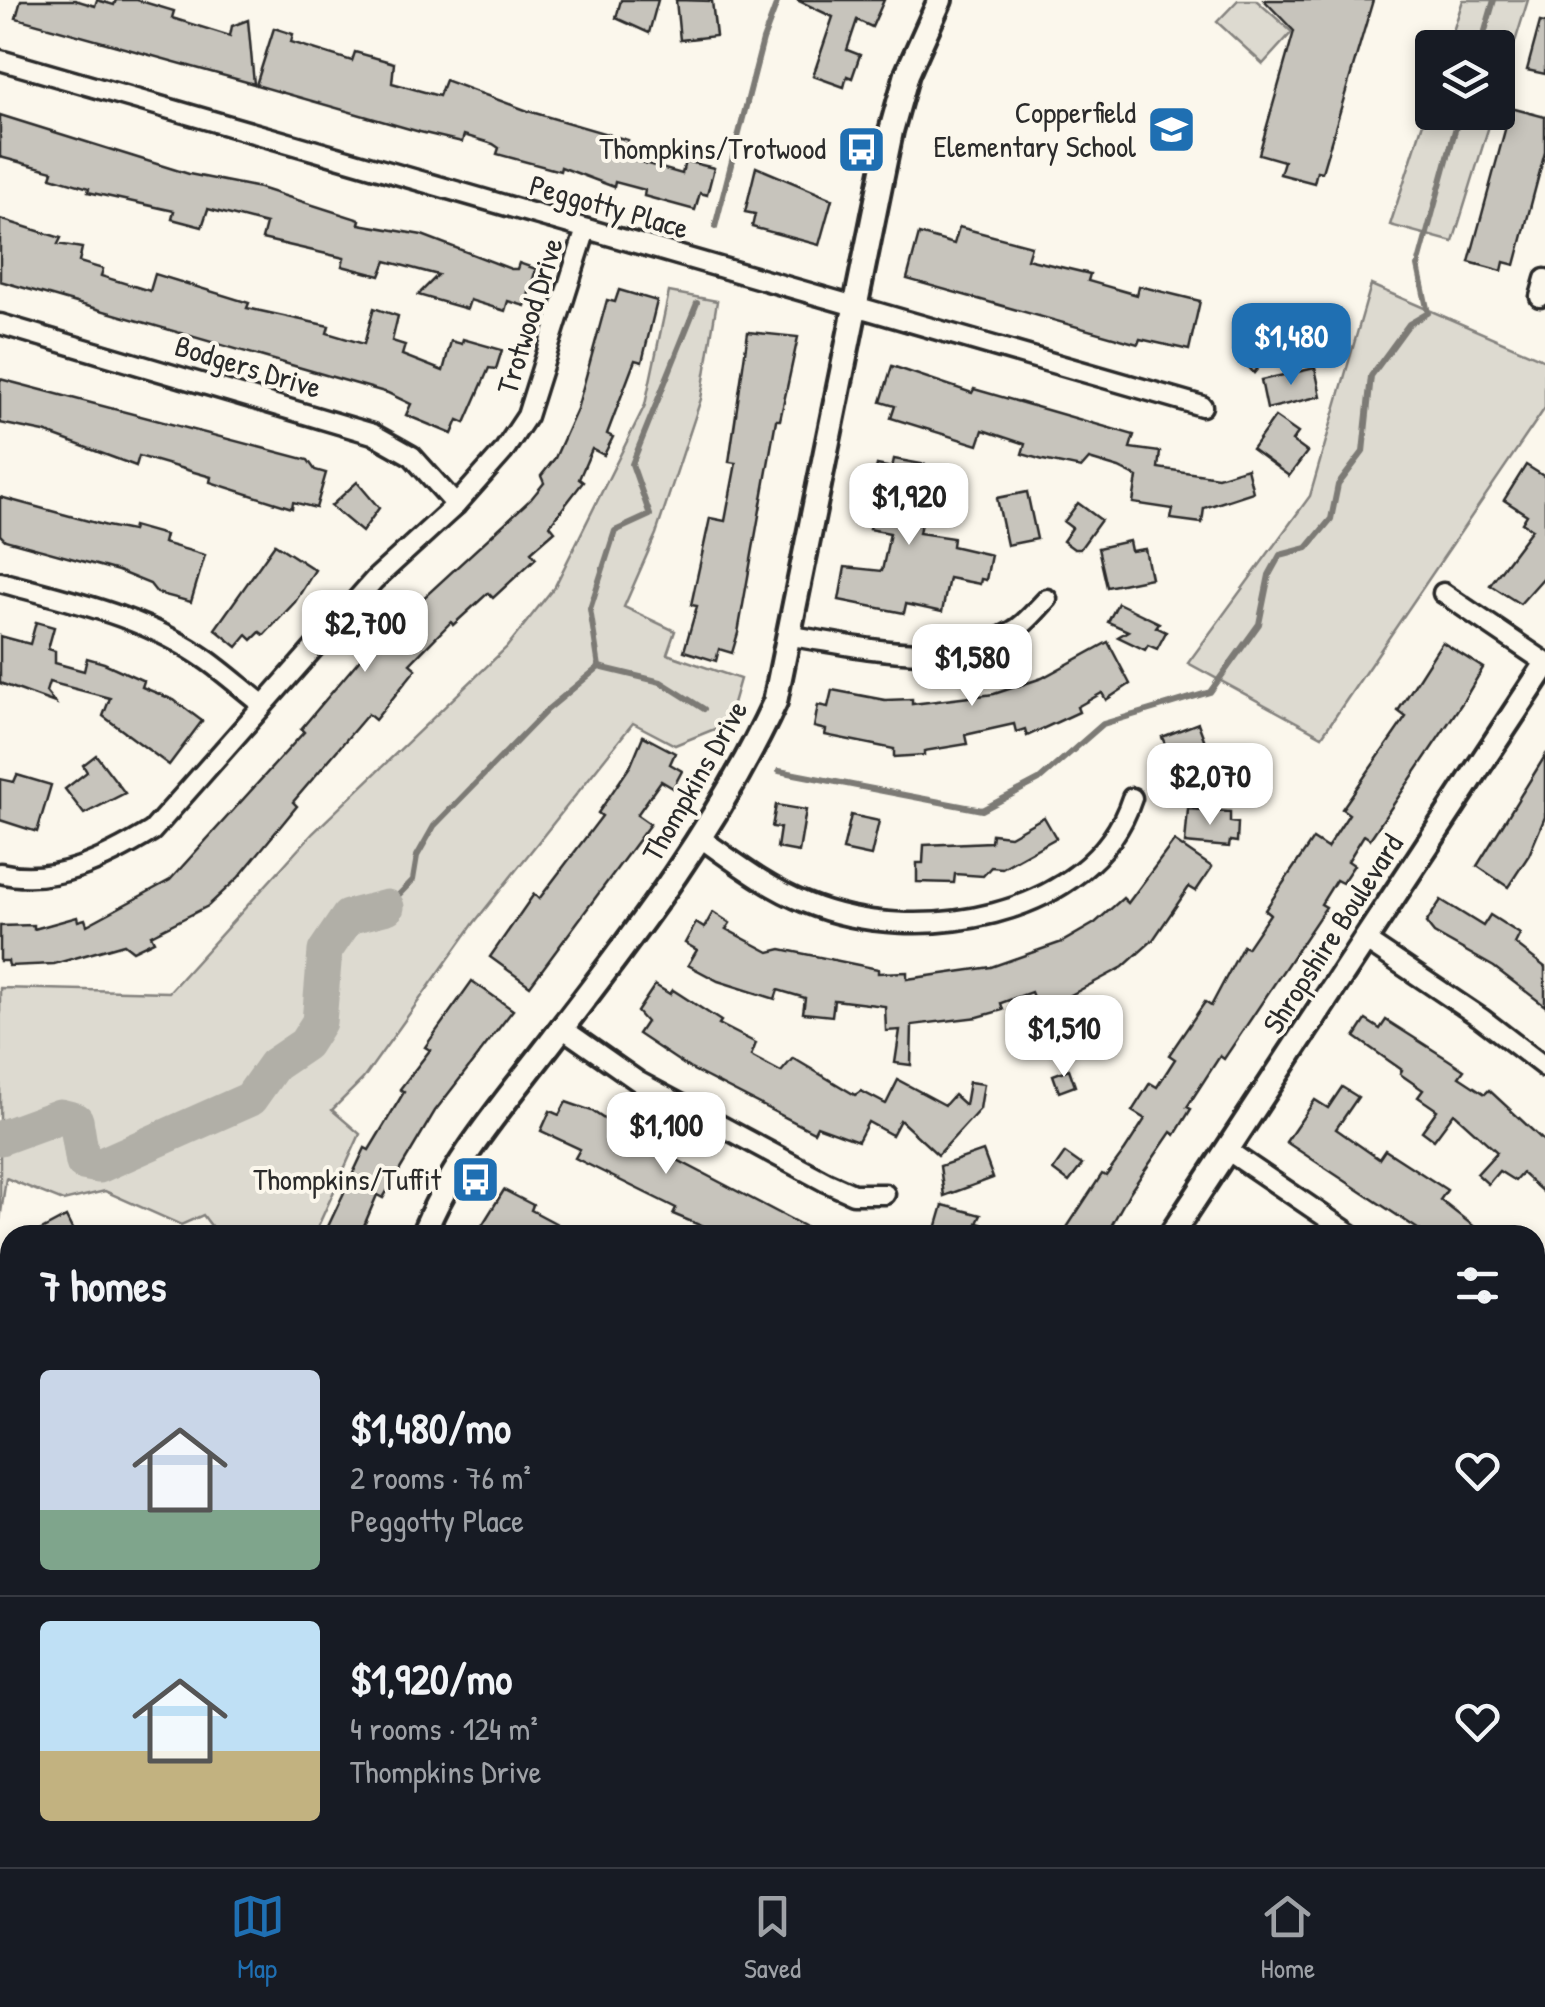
<!DOCTYPE html>
<html lang="en">
<head>
<meta charset="utf-8">
<style>
  body { margin:0; font-family:"Patrick Hand",sans-serif; background:#20242c; color:#f1f3f6; height:100vh; display:flex; flex-direction:column; font-size:38px; white-space:nowrap }
  * { box-sizing:border-box; margin:0 }
  p { font-size:32px; color:#9ea1a6 }
  .icon { flex:none; width:55px; height:55px; fill:none; stroke:currentColor; stroke-width:2; stroke-linecap:round; stroke-linejoin:round }
  .map { position:relative; flex:1; overflow:hidden }
  .panel { position:absolute; left:0px; top:1225px; width:1545px; height:642px; display:flex; flex-direction:column; background:#171b24; border-radius:30px 30px 0 0; box-shadow:0 5px 15px #0003 }
  .panel>* { flex:none }
  .tools { position:absolute; left:1415px; top:30px; display:grid; gap:20px }
  .tools a { display:grid; place-items:center; width:100px; height:100px; border-radius:10px; background:#171b24; box-shadow:0 5px 15px #0003; font-size:50px }
  .price { position:absolute; translate:-50% -85px; padding:0 22px; border-radius:20px; background:#fff; color:#222; font-size:32px; line-height:65px; filter:drop-shadow(0 2px 5px #0008) }
  .price::after { content:''; position:absolute; left:50%; top:60px; width:30px; height:22px; margin-left:-15px; background:inherit; clip-path:polygon(0 0,100% 0,50% 100%) }
  .price.selected { background:#1f6fb2; color:#fff }
  ul { padding:0; list-style:none }
  li { display:flex; align-items:center; gap:30px; height:250px; padding:0 40px }
  li+li { border-top:2px solid #363941 }
  li span { display:grid; place-items:center; flex:none; width:280px; height:200px; border-radius:10px; color:#555 }
  li>.icon { margin-inline-start:auto }
  span .icon { width:120px; height:120px; fill:#fffc; stroke-width:1 }
  li b { font-size:42px }
  h2 { display:flex; justify-content:space-between; align-items:center; height:120px; padding:0 40px; font-size:42px }
  .tab-bar { display:flex; justify-content:space-around; align-items:center; height:140px; border-top:2px solid #363941; background:#171b24; font-size:28px; color:#9ea1a6 }
  .tab-bar a { display:grid; justify-items:center; gap:5px }
  .tab-bar .selected { color:#1f6fb2 }
  .map>svg:first-child { display:block }
  .green { fill:#dddad0; stroke:#84827e; stroke-width:2.5 }
  .lines { fill:none; stroke-linecap:round; stroke-linejoin:round }
  .stream { stroke:#7b7a75; stroke-width:6 }
  .river { stroke:#b1afa7; stroke-width:35 }
  .building { fill:#c7c4bc; stroke:#2b2b2b; stroke-width:2.5 }
  .minor-casing { stroke:#2b2b2b; stroke-width:25 }
  .tertiary-casing { stroke:#2b2b2b; stroke-width:30 }
  .minor { stroke:#fbf7ec; stroke-width:18 }
  .tertiary { stroke:#fbf7ec; stroke-width:22 }
  .labels { text-anchor:middle; stroke-width:8; stroke-linejoin:round; paint-order:stroke }
  .poi-label { font-size:30px; fill:#2b2b2b; stroke:#fbf7ec; text-anchor:end }
  .street-label { font-size:30px; fill:#2b2b2b; stroke:#fbf7ec }
</style>
</head>
<body>
<div class="map">
<svg width="1545" height="1867" viewBox="0 0 1545 1867">
  <rect width="100%" height="100%" fill="#fbf7ec"/>
  <filter id="ink" filterUnits="userSpaceOnUse"><feTurbulence type="fractalNoise" baseFrequency=".01" numOctaves="2"/><feDisplacementMap in="SourceGraphic" scale="20" xChannelSelector="R" yChannelSelector="G"/><feConvolveMatrix kernelMatrix="1 2 1 2 8 2 1 2 1" color-interpolation-filters="sRGB"/></filter>
  <g filter="url(#ink)">
    <g class="green">
      <path d="M 1238,0 L 1256,0 L 1292,32 L 1263,64 L 1217,22 Z"/>
      <path d="M 1463,0 L 1528,0 L 1498,97 L 1498,48 L 1448,47 Z"/>
      <path d="M 1432,95 L 1432,112 L 1493,113 L 1453,242 L 1390,225 Z"/>
      <path d="M 1371,285 L 1545,360 L 1545,408 L 1322,736 L 1188,663 L 1310,496 Z"/>
      <path d="M 669,292 L 717,301 L 701,399 L 656,534 L 624,607 L 675,631 L 667,654 L 740,679 L 727,724 L 675,745 L 633,723 L 474,923 L 363,1079 L 332,1110 L 360,1134 L 314,1235 L 218,1235 L 203,1215 L 181,1225 L 105,1191 L 63,1201 L 6,1178 L 0,1220 L 0,988 L 169,992 L 313,833 L 506,648 L 555,586 L 645,405 Z"/>
    </g>
    <g class="lines">
      <g class="stream">
        <path d="M 1480,48 L 1494,0"/>
        <path d="M 715,227 L 763,40 L 778,0"/>
        <path d="M 599,667 L 590,609 L 615,531 L 650,515 L 632,464 L 697,303"/>
        <path d="M 779,771 L 982,810 L 1039,780 L 1103,724 L 1210,692 L 1259,624 L 1269,575 L 1280,555 L 1307,548 L 1331,519 L 1338,485 L 1363,452 L 1371,376 L 1409,324 L 1428,313 L 1418,266 L 1460,112"/>
        <path d="M 387,907 L 413,880 L 417,856 L 434,826 L 547,710 L 599,667 L 661,682 L 704,709"/>
      </g>
      <path class="river" d="M 0,1138 L 60,1116 L 76,1120 L 83,1163 L 99,1166 L 250,1099 L 274,1065 L 305,1044 L 319,1022 L 325,951 L 348,917 L 387,907"/>
    </g>
    <g class="building">
      <path d="M 21,0 L 75,0 L 95,6 L 97,0 L 114,5 L 116,0 L 137,0 L 174,11 L 172,18 L 230,36 L 232,26 L 248,20 L 254,84 L 16,18 Z"/>
      <path d="M 621,0 L 658,0 L 649,33 L 616,18 Z"/>
      <path d="M 676,0 L 712,1 L 716,36 L 680,40 Z"/>
      <path d="M 797,0 L 884,0 L 872,27 L 857,20 L 847,50 L 860,55 L 852,78 L 847,76 L 844,87 L 813,76 L 833,17 Z"/>
      <path d="M 1264,0 L 1373,0 L 1322,172 L 1317,171 L 1314,183 L 1280,174 L 1284,161 L 1259,154 L 1294,31 Z"/>
      <path d="M 1540,22 L 1545,23 L 1545,74 L 1527,70 Z"/>
      <path d="M 274,28 L 293,34 L 291,42 L 352,61 L 355,52 L 394,63 L 392,83 L 439,96 L 445,80 L 528,111 L 628,140 L 623,157 L 682,174 L 685,161 L 714,168 L 707,195 L 700,193 L 695,210 L 644,196 L 645,190 L 615,182 L 614,187 L 561,167 L 560,171 L 497,154 L 499,148 L 493,144 L 464,135 L 462,142 L 420,132 L 256,85 Z"/>
      <path d="M 1511,108 L 1545,117 L 1545,152 L 1515,265 L 1504,262 L 1502,271 L 1469,262 Z"/>
      <path d="M 0,115 L 189,174 L 260,188 L 360,220 L 359,224 L 422,235 L 511,269 L 517,269 L 519,263 L 536,269 L 525,306 L 508,301 L 505,311 L 470,300 L 467,309 L 418,295 L 438,275 L 386,261 L 380,276 L 342,266 L 344,258 L 262,239 L 266,224 L 208,209 L 202,227 L 172,219 L 174,211 L 88,192 L 89,188 L 51,177 L 53,171 L 0,157 Z"/>
      <path d="M 756,167 L 832,199 L 819,245 L 752,227 L 755,214 L 745,212 Z"/>
      <path d="M 0,219 L 61,238 L 58,244 L 82,248 L 79,262 L 103,269 L 101,276 L 150,291 L 155,274 L 249,303 L 247,308 L 329,326 L 327,333 L 364,344 L 374,308 L 398,316 L 392,341 L 405,345 L 402,355 L 443,371 L 451,341 L 462,344 L 463,339 L 502,350 L 496,369 L 489,368 L 465,423 L 458,420 L 452,434 L 406,415 L 411,404 L 388,393 L 0,281 Z"/>
      <path d="M 959,227 L 1031,246 L 1027,259 L 1090,274 L 1088,281 L 1137,295 L 1139,286 L 1200,301 L 1189,350 L 1140,339 L 1138,344 L 907,279 L 919,234 L 954,244 Z"/>
      <path d="M 619,290 L 657,301 L 642,362 L 635,360 L 607,434 L 613,437 L 604,455 L 592,449 L 579,479 L 583,482 L 550,525 L 555,531 L 531,552 L 536,558 L 493,598 L 488,593 L 453,625 L 451,622 L 410,664 L 416,669 L 388,704 L 375,720 L 368,714 L 293,802 L 297,806 L 238,878 L 208,906 L 151,935 L 154,941 L 133,951 L 124,944 L 54,964 L 9,966 L 8,961 L 0,961 L 0,926 L 34,925 L 34,929 L 77,917 L 78,921 L 85,919 L 87,925 L 170,880 L 304,732 L 301,729 L 370,647 L 531,499 L 544,483 L 541,476 L 555,458 L 577,409 L 607,300 L 615,302 Z"/>
      <path d="M 1267,315 L 1286,334 L 1254,373 L 1235,352 Z"/>
      <path d="M 748,332 L 798,337 L 780,420 L 776,420 L 738,633 L 732,653 L 719,649 L 716,661 L 684,651 L 697,606 L 691,605 L 710,518 L 725,521 L 736,463 L 729,462 Z"/>
      <path d="M 892,366 L 972,393 L 974,389 L 1134,435 L 1130,448 L 1160,452 L 1158,468 L 1218,477 L 1247,468 L 1253,492 L 1204,508 L 1202,523 L 1171,519 L 1173,509 L 1133,503 L 1137,477 L 1119,468 L 1089,459 L 1081,468 L 1043,460 L 1022,454 L 1025,444 L 983,430 L 978,445 L 891,418 L 895,406 L 881,402 Z"/>
      <path d="M 1315,368 L 1321,396 L 1267,409 L 1261,380 Z"/>
      <path d="M 0,379 L 308,460 L 315,470 L 326,473 L 316,508 L 293,502 L 292,508 L 210,482 L 211,477 L 139,456 L 136,466 L 44,432 L 0,423 Z"/>
      <path d="M 1275,417 L 1298,433 L 1292,441 L 1307,452 L 1289,476 L 1252,449 Z"/>
      <path d="M 894,459 L 932,466 L 919,533 L 953,538 L 952,546 L 991,555 L 986,580 L 981,579 L 980,584 L 949,578 L 942,612 L 906,604 L 904,613 L 839,600 L 845,567 L 882,571 L 890,533 L 869,529 L 871,520 L 864,518 L 877,465 L 892,468 Z"/>
      <path d="M 1526,465 L 1545,477 L 1545,576 L 1520,604 L 1490,585 L 1532,529 L 1522,523 L 1527,515 L 1504,500 Z"/>
      <path d="M 357,482 L 379,508 L 362,532 L 331,506 Z"/>
      <path d="M 1027,492 L 1037,539 L 1007,545 L 997,498 Z"/>
      <path d="M 0,497 L 107,526 L 132,531 L 133,526 L 165,535 L 163,543 L 205,555 L 191,602 L 157,593 L 150,584 L 118,571 L 5,540 L 0,535 Z"/>
      <path d="M 1078,503 L 1101,520 L 1080,549 L 1074,549 L 1063,541 L 1072,528 L 1064,522 Z"/>
      <path d="M 1129,541 L 1131,551 L 1145,549 L 1151,578 L 1107,587 L 1098,548 Z"/>
      <path d="M 275,544 L 315,570 L 295,602 L 264,635 L 260,632 L 252,640 L 247,635 L 237,647 L 215,629 Z"/>
      <path d="M 1118,603 L 1159,623 L 1156,627 L 1166,632 L 1157,649 L 1148,645 L 1145,650 L 1118,637 L 1128,631 L 1108,622 Z"/>
      <path d="M 36,622 L 54,627 L 48,649 L 55,651 L 55,663 L 84,671 L 87,658 L 104,663 L 144,681 L 142,687 L 174,700 L 202,721 L 169,765 L 103,716 L 110,698 L 49,682 L 46,692 L 55,703 L 0,683 L 0,636 L 30,644 Z"/>
      <path d="M 1108,642 L 1130,684 L 1106,700 L 1102,693 L 1077,707 L 1079,712 L 1027,736 L 1025,729 L 1016,732 L 1014,724 L 965,735 L 967,744 L 924,751 L 924,755 L 894,757 L 894,749 L 825,735 L 826,730 L 814,727 L 818,705 L 828,707 L 832,690 L 885,700 L 912,699 L 912,704 L 994,694 L 1042,678 Z"/>
      <path d="M 1442,642 L 1483,668 L 1464,700 L 1370,839 L 1364,835 L 1348,861 L 1354,865 L 1342,883 L 1336,880 L 1321,904 L 1326,907 L 1224,1059 L 1220,1056 L 1187,1107 L 1191,1109 L 1175,1135 L 1171,1132 L 1130,1192 L 1106,1235 L 1062,1235 L 1102,1174 L 1106,1176 L 1125,1150 L 1145,1119 L 1132,1111 L 1150,1083 L 1157,1087 L 1175,1059 L 1169,1055 L 1205,1002 L 1211,1006 L 1243,946 L 1247,948 L 1270,914 L 1265,910 L 1313,839 L 1327,848 L 1349,814 L 1342,809 L 1406,717 L 1398,711 Z"/>
      <path d="M 1198,723 L 1213,763 L 1222,759 L 1225,767 L 1233,765 L 1239,783 L 1194,800 L 1179,760 L 1169,754 L 1162,737 Z"/>
      <path d="M 643,736 L 675,753 L 670,764 L 682,771 L 673,788 L 661,781 L 637,815 L 650,824 L 530,986 L 490,957 L 534,894 L 539,899 L 602,816 L 598,813 L 631,765 Z"/>
      <path d="M 96,755 L 125,793 L 84,814 L 65,789 L 87,772 L 83,765 Z"/>
      <path d="M 1545,756 L 1545,817 L 1529,855 L 1508,887 L 1477,866 Z"/>
      <path d="M 17,775 L 51,785 L 37,832 L 0,820 L 0,779 L 14,782 Z"/>
      <path d="M 776,805 L 806,810 L 799,852 L 777,848 L 780,828 L 772,827 Z"/>
      <path d="M 1188,809 L 1230,812 L 1230,822 L 1238,823 L 1237,842 L 1230,841 L 1229,847 L 1185,843 Z"/>
      <path d="M 851,815 L 879,821 L 871,856 L 843,850 Z"/>
      <path d="M 1044,817 L 1056,838 L 1002,868 L 991,867 L 983,876 L 955,874 L 954,883 L 917,882 L 917,863 L 923,863 L 924,845 L 991,842 L 992,834 L 1010,836 Z"/>
      <path d="M 1174,841 L 1212,867 L 1196,891 L 1189,887 L 1153,940 L 1123,967 L 1039,1012 L 1031,992 L 1001,1003 L 1003,1010 L 978,1017 L 912,1025 L 911,1065 L 895,1063 L 900,1030 L 886,1031 L 885,1006 L 834,1000 L 832,1016 L 803,1013 L 805,998 L 778,990 L 775,999 L 718,981 L 688,965 L 697,950 L 685,943 L 696,923 L 704,928 L 713,912 L 730,923 L 726,929 L 769,952 L 781,949 L 878,969 L 878,973 L 907,972 L 907,979 L 991,967 L 1062,942 L 1095,923 L 1123,898 L 1128,903 Z"/>
      <path d="M 1441,900 L 1483,926 L 1490,915 L 1520,934 L 1515,944 L 1545,967 L 1545,1006 L 1494,967 L 1434,933 L 1426,923 Z"/>
      <path d="M 472,981 L 513,1010 L 435,1111 L 383,1198 L 377,1195 L 360,1235 L 324,1235 L 365,1148 L 369,1150 L 404,1092 L 400,1089 L 430,1050 L 425,1047 Z"/>
      <path d="M 655,985 L 670,994 L 673,990 L 721,1021 L 719,1024 L 756,1043 L 751,1056 L 781,1072 L 793,1058 L 855,1095 L 861,1091 L 886,1104 L 898,1080 L 945,1105 L 954,1095 L 965,1105 L 969,1082 L 984,1084 L 980,1109 L 938,1155 L 900,1120 L 892,1135 L 868,1122 L 858,1141 L 817,1126 L 814,1132 L 689,1068 L 638,1034 L 646,1022 L 637,1012 Z"/>
      <path d="M 1366,1020 L 1380,1029 L 1386,1020 L 1449,1060 L 1464,1070 L 1459,1077 L 1485,1094 L 1489,1090 L 1545,1142 L 1545,1194 L 1522,1173 L 1515,1181 L 1499,1171 L 1488,1184 L 1477,1174 L 1497,1152 L 1454,1113 L 1434,1140 L 1422,1131 L 1437,1110 L 1418,1097 L 1423,1090 L 1400,1074 L 1402,1070 L 1355,1037 Z"/>
      <path d="M 1069,1069 L 1075,1086 L 1059,1092 L 1053,1075 Z"/>
      <path d="M 1342,1087 L 1358,1097 L 1336,1129 L 1379,1159 L 1385,1150 L 1447,1190 L 1440,1200 L 1485,1235 L 1427,1235 L 1286,1142 L 1315,1100 L 1328,1108 Z"/>
      <path d="M 566,1102 L 592,1111 L 622,1131 L 821,1235 L 723,1235 L 673,1214 L 676,1208 L 575,1158 L 580,1149 L 541,1131 L 550,1111 L 559,1115 Z"/>
      <path d="M 983,1151 L 993,1178 L 944,1196 L 940,1166 Z"/>
      <path d="M 1065,1153 L 1082,1165 L 1069,1182 L 1053,1170 Z"/>
      <path d="M 504,1190 L 533,1205 L 531,1210 L 578,1235 L 476,1235 Z"/>
      <path d="M 943,1205 L 981,1215 L 977,1223 L 1003,1230 L 1002,1235 L 950,1235 L 936,1229 Z"/>
      <path d="M 66,1217 L 75,1235 L 32,1235 Z"/>
    </g>
    <g class="lines">
      <defs>
        <g id="minor">
          <path d="M 0,60 L 1202,406"/>
          <path d="M 1540,297 L 1545,279"/>
          <path d="M 0,324 L 373,434 L 412,456 L 456,505"/>
          <path d="M 0,582 C 71,601 147,617 208,661 C 226,674 244,690 262,704"/>
          <path d="M 1443,593 L 1545,662"/>
          <path d="M 792,636 C 864,647 945,670 1013,631 C 1026,624 1037,609 1047,599"/>
          <path d="M 702,839 C 736,863 768,888 806,903 C 913,947 1092,921 1132,798"/>
          <path d="M 0,873 C 54,886 108,858 152,831 L 374,580 L 456,505 L 503,452 L 527,416 L 586,229"/>
          <path d="M 1365,940 L 1481,1018 L 1545,1067"/>
          <path d="M 562,1028 L 639,1082 L 826,1182 L 853,1194 L 885,1194"/>
          <path d="M 1227,1150 L 1352,1235"/>
          <path d="M 1535,1398 L 1545,1407"/>
          <path d="M 1535,1756 L 1545,1767"/>
          <path d="M 145,1858 L 146,1867"/>
          <path d="M 929,1858 L 942,1867"/>
          <path d="M 1287,1858 L 1297,1867"/>
        </g>
        <g id="tertiary">
          <path d="M 423,1235 C 453,1159 510,1097 558,1033 C 640,927 719,823 775,702 L 891,131 L 907,74 L 940,0"/>
          <path d="M 1171,1235 L 1545,666"/>
          <path d="M 597,1858 L 618,1867"/>
          <path d="M 757,1867 L 763,1858"/>
        </g>
      </defs>
      <use href="#minor" class="minor-casing"/>
      <use href="#tertiary" class="tertiary-casing"/>
      <use href="#minor" class="minor"/>
      <use href="#tertiary" class="tertiary"/>
    </g>
  </g>
  <defs>
    <symbol id="school-square" viewBox="-11 -11 22 22"><rect x="-9" y="-9" width="18" height="18" rx="4" fill="#1f6fb2" stroke="#fbf7ec"/><path d="M0-5L7-2L0 1L-7-2ZM-4 1L0 2.5L4 1V4Q0 6-4 4Z" fill="#fff"/></symbol>
    <symbol id="bus-square" viewBox="-11 -11 22 22"><rect x="-9" y="-9" width="18" height="18" rx="4" fill="#1f6fb2" stroke="#fbf7ec"/><path d="M-5-6H5V4H4V6H2V4H-2V6H-4V4H-5ZM-3.5-4V0h7V-4ZM-3.5 1.2v1.5H-2V1.2ZM2 1.2v1.5H3.5V1.2Z" fill="#fff"/></symbol>
  </defs>
  <g fill-rule="evenodd">
    <use href="#school-square" x="1144" y="102" width="55" height="55"/>
    <use href="#bus-square" x="834" y="122" width="55" height="55"/>
    <use href="#bus-square" x="448" y="1152" width="55" height="55"/>
  </g>
  <g class="labels">
    <g class="poi-label">
      <text x="1136" y="123">Copperfield<tspan x="1136" dy="34">Elementary School</tspan></text>
      <text x="826" y="159">Thompkins/Trotwood</text>
      <text x="441" y="1190">Thompkins/Tuffit</text>
    </g>
    <g class="street-label">
      <text transform="translate(609 207) rotate(16)" y="10">Peggotty Place</text>
      <text transform="translate(530 316) rotate(-73)" y="10">Trotwood Drive</text>
      <text transform="translate(248 367) rotate(17)" y="10">Bodgers Drive</text>
      <text transform="translate(695 781) rotate(-60)" y="10">Thompkins Drive</text>
      <text transform="translate(1333 934) rotate(-57)" y="10">Shropshire Boulevard</text>
    </g>
  </g>
</svg>
<div class="tools">
<a><svg class="icon" aria-label="layers" viewBox="0 0 24 24"><path d="M12 4l9 5-9 5-9-5zM3 14l9 5 9-5"/></svg></a>
</div>
<b class="price selected" style="left:1291px;top:388px">$1,480</b>
<b class="price" style="left:909px;top:548px">$1,920</b>
<b class="price" style="left:365px;top:675px">$2,700</b>
<b class="price" style="left:972px;top:709px">$1,580</b>
<b class="price" style="left:1210px;top:828px">$2,070</b>
<b class="price" style="left:1064px;top:1080px">$1,510</b>
<b class="price" style="left:666px;top:1177px">$1,100</b>
<section class="panel">
<h2>7 homes<svg class="icon" aria-label="filters" viewBox="0 0 24 24"><path d="M4 7h16M4 17h16"/><circle cx="9" cy="7" r="2"/><circle cx="15" cy="17" r="2"/></svg></h2>
<ul>
<li><span style="background:linear-gradient(#c9d6e8 70%,#7fa58c 0)"><svg class="icon" aria-label="home" viewBox="0 0 24 24"><path d="M3 11l9-7 9 7M6 9v11h12V9"/></svg></span><div><b>$1,480/mo</b><p>2 rooms · 76 m²</p><p>Peggotty Place</p></div><svg class="icon" aria-label="heart" viewBox="0 0 24 24"><path d="M12 20l-8-8c-3-5 5-10 8-4 3-6 11-1 8 4z"/></svg></li>
<li><span style="background:linear-gradient(#bfe0f5 65%,#c2b280 0)"><svg class="icon" aria-label="home" viewBox="0 0 24 24"><path d="M3 11l9-7 9 7M6 9v11h12V9"/></svg></span><div><b>$1,920/mo</b><p>4 rooms · 124 m²</p><p>Thompkins Drive</p></div><svg class="icon" aria-label="heart" viewBox="0 0 24 24"><path d="M12 20l-8-8c-3-5 5-10 8-4 3-6 11-1 8 4z"/></svg></li>
</ul>
</section>
</div>
<nav class="tab-bar">
<a class="selected"><svg class="icon" aria-label="map" viewBox="0 0 24 24"><path d="M3 6l6-2 6 2 6-2v14l-6 2-6-2-6 2zM9 4v14M15 6v14"/></svg>Map</a>
<a><svg class="icon" aria-label="saved" viewBox="0 0 24 24"><path d="M7 4h10v16l-5-4-5 4z"/></svg>Saved</a>
<a><svg class="icon" aria-label="home" viewBox="0 0 24 24"><path d="M3 11l9-7 9 7M6 9v11h12V9"/></svg>Home</a>
</nav>
</body>
</html>
